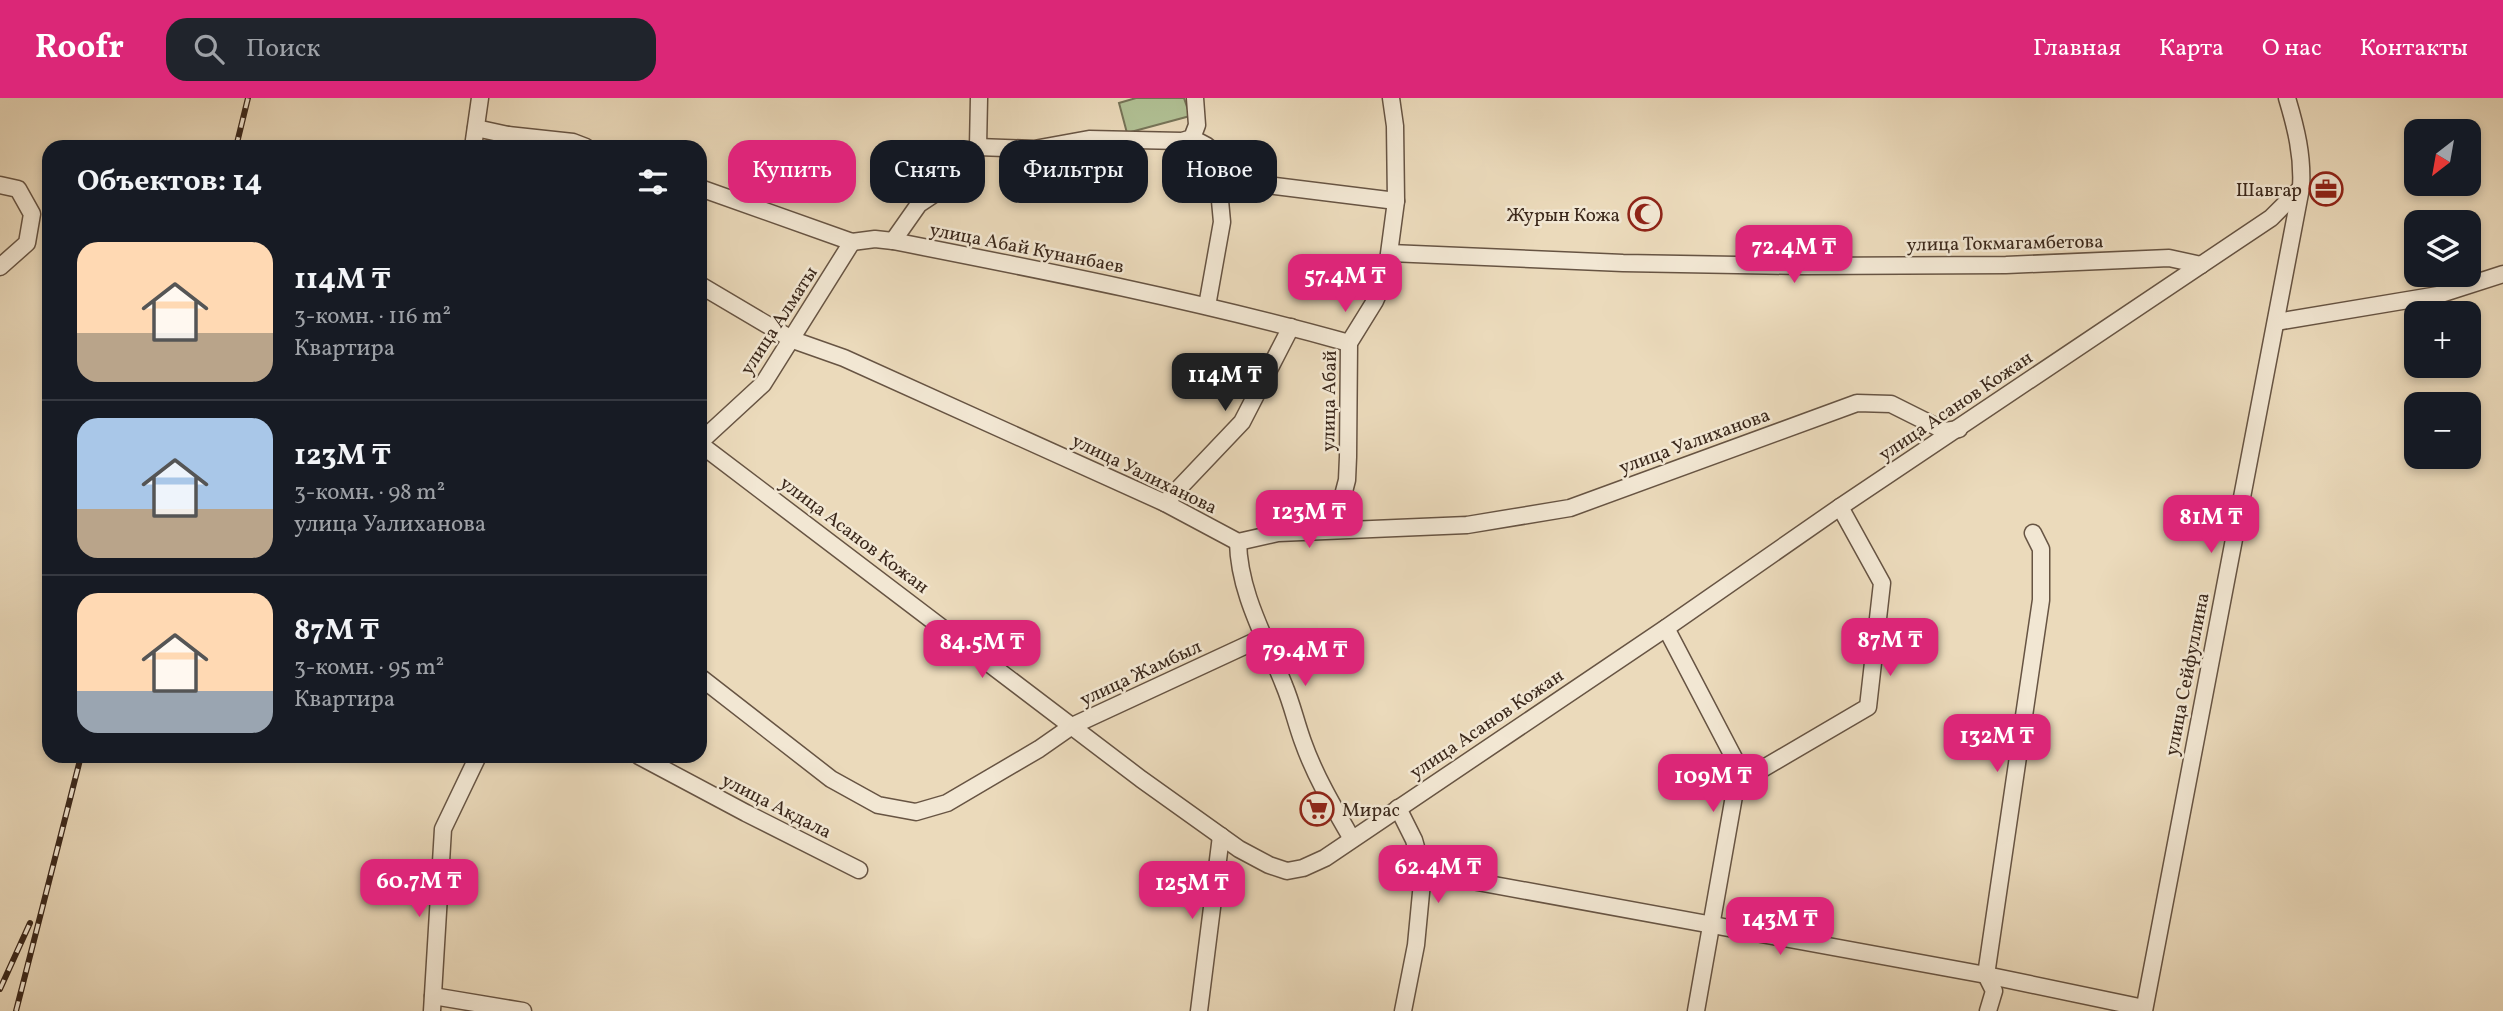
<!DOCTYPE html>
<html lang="ru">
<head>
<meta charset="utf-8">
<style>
  body { margin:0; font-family:Vollkorn,serif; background:#20242c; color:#f1f3f6; height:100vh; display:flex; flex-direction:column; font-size:26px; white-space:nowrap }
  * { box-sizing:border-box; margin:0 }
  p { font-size:23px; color:#9ea1a6 }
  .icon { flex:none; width:38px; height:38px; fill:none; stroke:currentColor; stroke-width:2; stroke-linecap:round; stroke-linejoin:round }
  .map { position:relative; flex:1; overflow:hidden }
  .drawer { position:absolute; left:42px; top:42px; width:665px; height:623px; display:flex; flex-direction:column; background:#171b24; border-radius:21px; box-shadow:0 4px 10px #0003 }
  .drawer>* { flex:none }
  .guide { position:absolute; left:728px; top:42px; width:665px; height:63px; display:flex; gap:14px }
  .needle { width:46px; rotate:211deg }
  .controls { position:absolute; left:2404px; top:21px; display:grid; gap:14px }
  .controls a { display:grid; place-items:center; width:77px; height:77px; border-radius:14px; background:#171b24; box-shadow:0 4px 10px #0003; font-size:35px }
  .price { position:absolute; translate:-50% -60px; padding:0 16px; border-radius:14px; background:#db2777; color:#fff; font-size:23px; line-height:46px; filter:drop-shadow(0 2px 4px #0008) }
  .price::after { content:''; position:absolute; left:50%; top:42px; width:21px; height:16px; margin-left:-10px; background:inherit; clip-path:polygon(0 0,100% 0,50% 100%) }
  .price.on { background:#222; color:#fff }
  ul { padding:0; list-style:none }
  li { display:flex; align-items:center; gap:21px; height:175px; padding:0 35px }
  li+li { border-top:2px solid #363941 }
  li span { display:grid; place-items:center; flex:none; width:196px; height:140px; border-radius:21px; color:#555 }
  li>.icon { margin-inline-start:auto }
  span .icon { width:84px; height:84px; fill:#fffc; stroke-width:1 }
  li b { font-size:30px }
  h2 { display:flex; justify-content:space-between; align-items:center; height:84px; padding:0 35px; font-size:30px }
  .pill { padding:0 24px; border-radius:21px; background:#171b24; box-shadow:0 4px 10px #0003; font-size:24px; line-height:63px }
  .pill.on { background:#db2777; color:#fff }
  header { display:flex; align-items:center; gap:42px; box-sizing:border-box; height:98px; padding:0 35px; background:#db2777; color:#fff }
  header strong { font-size:33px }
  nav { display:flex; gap:38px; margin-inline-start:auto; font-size:24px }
  .search { width:490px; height:63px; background:#20242c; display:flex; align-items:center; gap:18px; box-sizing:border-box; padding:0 24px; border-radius:21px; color:#9ea1a6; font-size:26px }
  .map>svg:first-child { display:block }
  .grass { fill:#b1c195; stroke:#767458; stroke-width:2 }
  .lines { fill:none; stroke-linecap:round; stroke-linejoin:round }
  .minor-casing { stroke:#675443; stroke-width:19 }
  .minor { stroke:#f2e7d3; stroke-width:16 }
  .rail-casing { stroke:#3b281b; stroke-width:6 }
  .rail { stroke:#f2e7d3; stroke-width:3.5; stroke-dasharray:10; stroke-linecap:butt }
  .labels { text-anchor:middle; stroke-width:5; stroke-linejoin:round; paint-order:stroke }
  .poi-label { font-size:19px; fill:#3b281b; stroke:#f2e7d3; text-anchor:end }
  .street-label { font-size:19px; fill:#3b281b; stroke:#f2e7d3 }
</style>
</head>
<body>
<header>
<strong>Roofr</strong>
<div class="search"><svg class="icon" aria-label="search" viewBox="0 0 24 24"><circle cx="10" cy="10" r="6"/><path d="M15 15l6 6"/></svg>Поиск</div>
<nav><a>Главная</a><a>Карта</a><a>О нас</a><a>Контакты</a></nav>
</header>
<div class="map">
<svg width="2503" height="913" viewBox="0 0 2503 913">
  <rect width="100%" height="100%" fill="#ebdabb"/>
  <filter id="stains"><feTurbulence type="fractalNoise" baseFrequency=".00286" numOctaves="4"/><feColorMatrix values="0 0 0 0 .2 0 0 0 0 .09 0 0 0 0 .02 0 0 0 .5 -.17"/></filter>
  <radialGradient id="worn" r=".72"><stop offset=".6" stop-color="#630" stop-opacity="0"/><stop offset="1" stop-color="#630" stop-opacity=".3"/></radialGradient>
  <path class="grass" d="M 1136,0 L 1184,0 L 1190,18 L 1127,35 L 1119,5 Z"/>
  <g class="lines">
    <defs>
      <g id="minor">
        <path d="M 476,30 L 508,37 L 515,44"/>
        <path d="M 508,37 L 573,44 L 586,49"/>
        <path d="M 1192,40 L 1207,48 L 1218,81 L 1222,124 L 1207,208"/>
        <path d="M 473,49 L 480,0"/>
        <path d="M 978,49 L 1034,51 L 1089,41 L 1182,43 L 1192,40 L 1197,27 L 1195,0"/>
        <path d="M 1218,81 L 1396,103"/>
        <path d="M 0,87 L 18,91 L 32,116 L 27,145 L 0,169"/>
        <path d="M 700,90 L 852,144 L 875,141 L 893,143 C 1046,173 1199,203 1349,245"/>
        <path d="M 893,143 L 919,106 L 940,92 L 955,74 L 967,71 L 978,49 L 979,0"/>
        <path d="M 1390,155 L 1623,165 L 1802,168 L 2006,167 L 2169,160 L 2201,167"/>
        <path d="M 700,187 L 793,242 L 844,260 L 1165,405 L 1238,444 L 1278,435 L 1467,427 L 1570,410 L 1857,305 L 1891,306 L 1945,333 L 1959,331"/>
        <path d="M 2276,224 L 2438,197 L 2503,176"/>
        <path d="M 700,344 L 763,286 L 852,144"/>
        <path d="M 700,346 L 1141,681 L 1239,751 L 1269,767 L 1287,773 L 1303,770 L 1325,760 L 1666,530 L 1840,409 L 2271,120 L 2301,90"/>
        <path d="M 1165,405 L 1242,324 L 1291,229"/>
        <path d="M 1309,433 L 1326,422 L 1341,405 L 1347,382 L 1348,359 L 1349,245 L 1375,203 L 1386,178 L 1396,103 L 1395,28 L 1391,0"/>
        <path d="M 1238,444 C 1239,495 1266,541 1284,587 C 1292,606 1296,625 1303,644 C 1315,678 1334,710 1352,741"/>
        <path d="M 1666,530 L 1745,681 L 1734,698 L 1696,913"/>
        <path d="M 700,579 L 831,681 L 878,707 L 916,714 L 947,705 L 1039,651 L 1072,628 L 1264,539"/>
        <path d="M 639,658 L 746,715 L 859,772"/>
        <path d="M 1745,681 L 1868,609 L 1882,485 L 1840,409"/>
        <path d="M 1398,710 L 1414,742 L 1423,774 L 1416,847 L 1403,913"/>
        <path d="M 1423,774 L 1986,877 L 2144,910"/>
        <path d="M 433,898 L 523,913"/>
        <path d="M 432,913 L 443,731 L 478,658"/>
        <path d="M 1199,913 L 1221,738"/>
        <path d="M 1988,913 L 1994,893 L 1986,877 L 2041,502 L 2041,451 L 2033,435"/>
        <path d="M 2144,913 L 2301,90 C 2303,58 2296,30 2287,0"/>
      </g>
    </defs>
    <use href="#minor" class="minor-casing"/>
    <use href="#minor" class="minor"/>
    <defs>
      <g id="rail">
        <path d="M 236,49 L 248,0"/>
        <path d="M 0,891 L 30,825"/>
        <path d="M 16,913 L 81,658"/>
      </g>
    </defs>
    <use href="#rail" class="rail-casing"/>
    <use href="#rail" class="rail"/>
  </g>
  <defs>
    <symbol id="office-ring" viewBox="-11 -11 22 22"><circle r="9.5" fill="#f2e7d3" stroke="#8f2418" stroke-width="1.5"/><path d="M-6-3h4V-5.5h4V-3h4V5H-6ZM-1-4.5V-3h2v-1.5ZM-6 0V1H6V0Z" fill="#8f2418"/></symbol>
    <symbol id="mosque-ring" viewBox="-11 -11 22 22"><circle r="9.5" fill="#f2e7d3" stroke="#8f2418" stroke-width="1.5"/><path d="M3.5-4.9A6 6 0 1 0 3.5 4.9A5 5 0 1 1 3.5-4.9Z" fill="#8f2418"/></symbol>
    <symbol id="supermarket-ring" viewBox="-11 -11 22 22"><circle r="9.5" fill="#f2e7d3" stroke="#8f2418" stroke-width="1.5"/><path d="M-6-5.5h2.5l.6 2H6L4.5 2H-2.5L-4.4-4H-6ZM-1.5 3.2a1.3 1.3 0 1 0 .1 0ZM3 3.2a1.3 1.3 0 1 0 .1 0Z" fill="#8f2418"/></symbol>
  </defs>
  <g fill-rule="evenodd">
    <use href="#office-ring" x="2307" y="72" width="38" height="38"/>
    <use href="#mosque-ring" x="1626" y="97" width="38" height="38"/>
    <use href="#supermarket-ring" x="1298" y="692" width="38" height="38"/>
  </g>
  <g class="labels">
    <g class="poi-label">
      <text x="2302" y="98">Шавгар</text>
      <text x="1620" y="123">Журын Кожа</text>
      <text x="1342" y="718" text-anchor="start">Мирас</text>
    </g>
    <g class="street-label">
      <text transform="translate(2005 144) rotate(-1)" y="7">улица Токмагамбетова</text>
      <text transform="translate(1027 149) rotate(11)" y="7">улица Абай Кунанбаев</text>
      <text transform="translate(778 222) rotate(-57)" y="7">улица Алматы</text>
      <text transform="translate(1328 303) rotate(-89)" y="7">улица Абай</text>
      <text transform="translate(1955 307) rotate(-34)" y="7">улица Асанов Кожан</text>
      <text transform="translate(1694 342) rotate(-20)" y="7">улица Уалиханова</text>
      <text transform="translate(1145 375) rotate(26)" y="7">улица Уалиханова</text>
      <text transform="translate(855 436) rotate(37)" y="7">улица Асанов Кожан</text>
      <text transform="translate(1140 574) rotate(-25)" y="7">улица Жамбыл</text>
      <text transform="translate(2186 576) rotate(-79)" y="7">улица Сейфуллина</text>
      <text transform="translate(1486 625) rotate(-34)" y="7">улица Асанов Кожан</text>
      <text transform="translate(777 707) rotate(27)" y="7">улица Акдала</text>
    </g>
  </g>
  <rect width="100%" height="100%" filter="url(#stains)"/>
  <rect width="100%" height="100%" fill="url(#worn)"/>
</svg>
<div class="controls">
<a><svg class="needle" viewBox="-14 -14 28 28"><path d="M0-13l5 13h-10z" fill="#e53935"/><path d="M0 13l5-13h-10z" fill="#9ea1a6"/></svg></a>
<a><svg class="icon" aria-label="layers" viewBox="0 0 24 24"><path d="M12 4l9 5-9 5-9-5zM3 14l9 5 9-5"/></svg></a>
<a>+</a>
<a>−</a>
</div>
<b class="price" style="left:1794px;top:187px">72.4M ₸</b>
<b class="price" style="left:1345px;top:216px">57.4M ₸</b>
<b class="price on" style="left:1225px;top:315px">114M ₸</b>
<b class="price" style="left:1309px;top:452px">123M ₸</b>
<b class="price" style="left:2211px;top:457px">81M ₸</b>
<b class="price" style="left:1890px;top:580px">87M ₸</b>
<b class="price" style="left:982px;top:582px">84.5M ₸</b>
<b class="price" style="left:1305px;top:590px">79.4M ₸</b>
<b class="price" style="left:1997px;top:676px">132M ₸</b>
<b class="price" style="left:1713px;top:716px">109M ₸</b>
<b class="price" style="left:1438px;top:807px">62.4M ₸</b>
<b class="price" style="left:419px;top:821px">60.7M ₸</b>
<b class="price" style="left:1192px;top:823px">125M ₸</b>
<b class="price" style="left:1780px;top:859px">143M ₸</b>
<div class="guide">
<a class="pill on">Купить</a>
<a class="pill">Снять</a>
<a class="pill">Фильтры</a>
<a class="pill">Новое</a>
</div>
<section class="drawer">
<h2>Объектов: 14<svg class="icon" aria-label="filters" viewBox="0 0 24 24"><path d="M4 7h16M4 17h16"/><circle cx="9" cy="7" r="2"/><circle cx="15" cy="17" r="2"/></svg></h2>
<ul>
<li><span style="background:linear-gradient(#ffd9b3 65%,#b9a48a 0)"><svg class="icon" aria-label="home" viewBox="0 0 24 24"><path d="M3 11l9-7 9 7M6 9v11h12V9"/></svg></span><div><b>114M ₸</b><p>3-комн. · 116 m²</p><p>Квартира</p></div></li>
<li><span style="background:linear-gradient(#a9c7e8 65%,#b9a48a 0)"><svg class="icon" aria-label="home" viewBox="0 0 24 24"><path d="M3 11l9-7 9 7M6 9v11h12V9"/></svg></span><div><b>123M ₸</b><p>3-комн. · 98 m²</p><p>улица Уалиханова</p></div></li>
<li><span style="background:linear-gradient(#ffd9b3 70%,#9aa5b1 0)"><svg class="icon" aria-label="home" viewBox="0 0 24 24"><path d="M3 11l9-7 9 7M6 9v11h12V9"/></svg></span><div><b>87M ₸</b><p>3-комн. · 95 m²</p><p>Квартира</p></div></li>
</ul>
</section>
</div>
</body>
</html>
